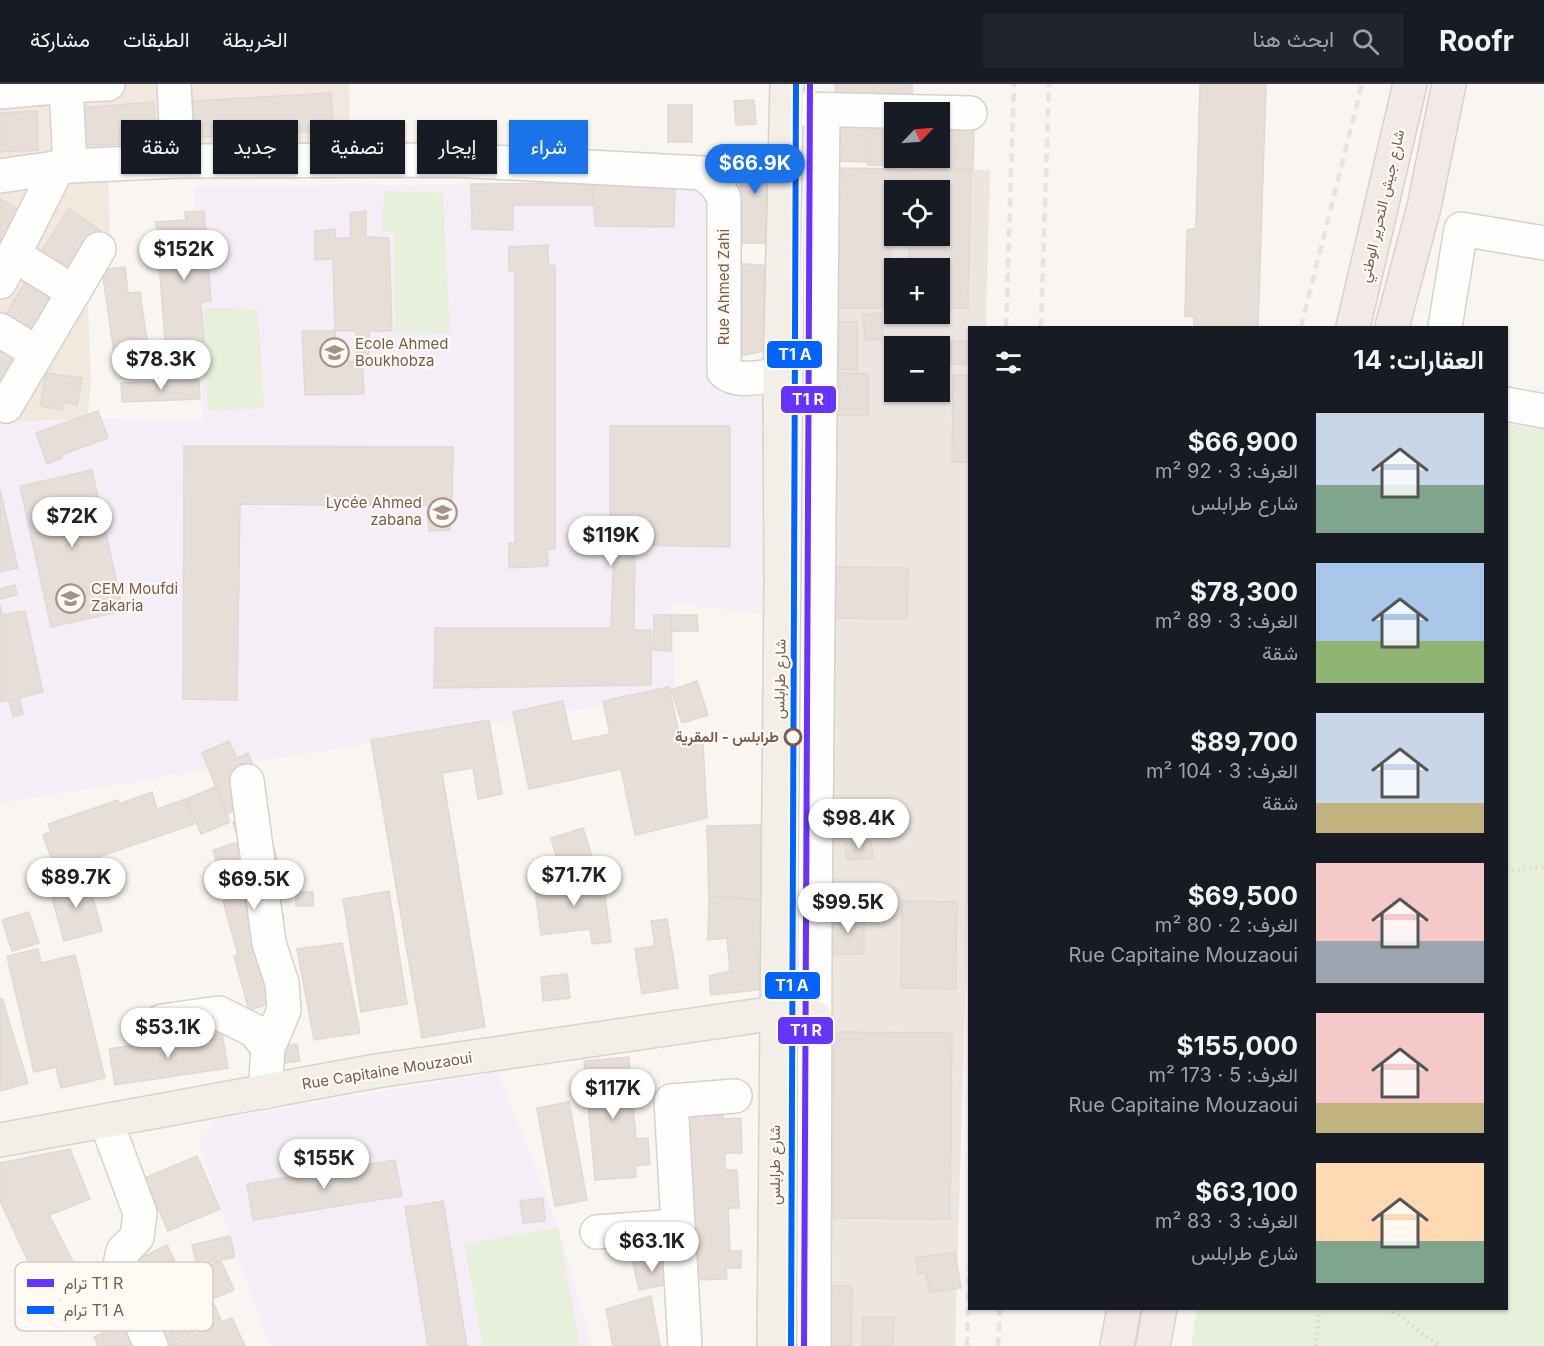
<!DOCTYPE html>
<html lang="ar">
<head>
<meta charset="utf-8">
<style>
  body { margin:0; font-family:Inter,Vazirmatn,sans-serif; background:#20242c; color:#f1f3f6; direction:rtl; height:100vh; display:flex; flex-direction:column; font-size:22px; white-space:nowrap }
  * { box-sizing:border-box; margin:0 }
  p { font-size:20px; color:#9ea1a6 }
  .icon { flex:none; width:33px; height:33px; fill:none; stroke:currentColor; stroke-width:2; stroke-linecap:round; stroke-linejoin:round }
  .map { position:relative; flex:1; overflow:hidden; direction:ltr }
  .sheet { position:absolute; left:968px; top:242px; width:540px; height:984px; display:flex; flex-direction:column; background:#171b24; border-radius:0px; box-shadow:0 2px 4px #0004; direction:rtl }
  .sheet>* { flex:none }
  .guide { position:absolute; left:18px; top:36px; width:570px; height:54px; direction:rtl; display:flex; gap:12px }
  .needle { width:39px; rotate:65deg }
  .controls { position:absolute; left:884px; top:18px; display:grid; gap:12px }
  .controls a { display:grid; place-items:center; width:66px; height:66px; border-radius:0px; background:#171b24; box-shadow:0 2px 4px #0004; font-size:30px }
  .price { position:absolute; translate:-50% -51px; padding:0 14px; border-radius:21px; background:#fff; color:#222; font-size:20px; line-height:39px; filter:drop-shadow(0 2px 3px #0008) }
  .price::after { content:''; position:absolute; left:50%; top:36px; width:18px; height:14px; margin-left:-9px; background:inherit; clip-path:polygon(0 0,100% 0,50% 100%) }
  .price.active { background:#1a73e8; color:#fff }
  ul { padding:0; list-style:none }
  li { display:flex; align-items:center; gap:18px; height:150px; padding:0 24px }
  li span { display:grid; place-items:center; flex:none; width:168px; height:120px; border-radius:0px; color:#555 }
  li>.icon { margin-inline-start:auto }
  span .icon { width:72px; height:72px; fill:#fffc; stroke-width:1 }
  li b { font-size:26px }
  h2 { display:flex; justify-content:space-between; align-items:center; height:72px; padding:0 24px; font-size:26px }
  .chip { padding:0 21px; border-radius:0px; background:#171b24; box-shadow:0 2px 4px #0004; font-size:21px; line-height:54px }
  .chip.active { background:#1a73e8; color:#fff }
  header { display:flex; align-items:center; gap:36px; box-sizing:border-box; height:84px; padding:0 30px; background:#171b24; border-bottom:2px solid #363941 }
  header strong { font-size:28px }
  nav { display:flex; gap:33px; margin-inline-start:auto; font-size:21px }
  .search { width:420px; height:54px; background:#20242c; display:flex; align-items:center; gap:15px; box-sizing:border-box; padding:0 21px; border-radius:0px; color:#9ea1a6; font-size:22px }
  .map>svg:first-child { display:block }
  .residential { fill:#f2e8de }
  .industrial { fill:#ede5e0; fill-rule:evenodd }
  .education { fill:#f6eef6 }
  .green { fill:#e7f0db }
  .building { fill:#e6ded7; stroke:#e2d8d2; stroke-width:1.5 }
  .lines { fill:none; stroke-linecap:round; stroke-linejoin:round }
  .minor-casing { stroke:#d7d1cb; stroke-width:36 }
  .major-casing { stroke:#dad1cc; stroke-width:36 }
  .highway-casing { stroke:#dad1cc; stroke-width:36 }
  .path { stroke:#dcd5d0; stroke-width:4; stroke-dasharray:1.5 4.5; stroke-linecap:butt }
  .minor { stroke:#fefefd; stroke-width:33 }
  .major { stroke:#f3eee8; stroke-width:33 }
  .highway { stroke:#f2eae7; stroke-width:33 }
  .rail { stroke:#e6e3e7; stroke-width:4.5; stroke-dasharray:9 6; stroke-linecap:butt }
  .tram-1-casing { stroke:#fffaf3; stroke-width:10 }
  .tram-2-casing { stroke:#fffaf3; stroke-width:10 }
  .tram-1 { stroke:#63f; stroke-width:6 }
  .tram-2 { stroke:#0363ff; stroke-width:6 }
  .stop-dot { fill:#fffaf3; stroke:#7a5c4d; stroke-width:3 }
  .labels { text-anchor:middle; stroke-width:4.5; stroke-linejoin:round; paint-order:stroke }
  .street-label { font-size:15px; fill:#7a5c4d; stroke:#fffaf3 }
  .poi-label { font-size:15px; fill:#7a5c4d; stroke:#fffaf3; text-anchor:start }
  .stop-label { font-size:15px; font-weight:bold; fill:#7a5c4d; stroke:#fffaf3; text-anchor:end }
  .key { fill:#fffaf3; stroke:#d7cbc1; stroke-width:1.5 }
  .key-label { font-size:16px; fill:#7a5c4d }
  .line-badge { stroke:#fffaf3; stroke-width:2 }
  .badge-label { font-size:16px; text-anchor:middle; font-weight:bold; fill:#fff }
</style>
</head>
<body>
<header>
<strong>Roofr</strong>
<div class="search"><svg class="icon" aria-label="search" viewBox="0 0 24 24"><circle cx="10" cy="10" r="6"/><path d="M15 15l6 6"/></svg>ابحث هنا</div>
<nav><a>الخريطة</a><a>الطبقات</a><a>مشاركة</a></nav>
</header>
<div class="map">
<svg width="1544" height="1262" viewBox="0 0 1544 1262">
  <rect width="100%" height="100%" fill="#f9f5f0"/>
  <g class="residential">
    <path d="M 0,0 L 349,0 L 350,62 L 0,85 Z"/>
    <path d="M 108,95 L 110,154 L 87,204 L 91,299 L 87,335 L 0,338 L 0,109 Z"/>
  </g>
  <path class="industrial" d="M 834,84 L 990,86 L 986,243 L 969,243 L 969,785 L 955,1262 L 824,1262 ZM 894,106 L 939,106 L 939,152 L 894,152 ZM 894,184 L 939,184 L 939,230 L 894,230 ZM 894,262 L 939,262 L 939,308 L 894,308 Z"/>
  <g class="education">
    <path d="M 691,99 L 703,109 L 711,121 L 716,309 L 768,313 L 762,530 L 673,518 L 674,610 L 0,719 L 0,338 L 101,335 L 203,336 L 194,102 Z"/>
    <path d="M 498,988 L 558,1143 L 592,1262 L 269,1262 L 198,1059 L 219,1035 Z"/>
  </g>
  <g class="green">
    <path d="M 384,107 L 443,109 L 450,249 L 395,250 L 393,148 L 382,148 Z"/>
    <path d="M 204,224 L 258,225 L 264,324 L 208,327 Z"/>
    <path d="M 1506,340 L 1544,345 L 1544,1262 L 1191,1262 L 1197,1224 L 1506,1224 Z"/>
    <path d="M 558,1143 L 580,1262 L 483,1262 L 464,1160 Z"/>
  </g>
  <g class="building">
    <rect x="835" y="0" width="38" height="18"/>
    <rect x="874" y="0" width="38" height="20"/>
    <path d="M 1200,0 L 1266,0 L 1258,243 L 1194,243 L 1194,233 L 1185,232 L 1187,146 L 1196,144 Z"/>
    <path d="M 331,9 L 334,47 L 181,54 L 179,18 Z"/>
    <path d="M 754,16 L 756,40 L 736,41 L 734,17 Z"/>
    <path d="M 154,18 L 157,58 L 81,62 L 79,24 Z"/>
    <rect x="668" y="21" width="24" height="37"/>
    <path d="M 37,27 L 38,66 L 0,68 L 0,29 Z"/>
    <path d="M 837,33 L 866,33 L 866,78 L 837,77 Z"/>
    <path d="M 868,37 L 894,37 L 894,74 L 913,74 L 913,82 L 868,81 Z"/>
    <path d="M 939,43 L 974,44 L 973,86 L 914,85 L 914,74 L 939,74 Z"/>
    <path d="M 939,60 L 955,60 L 955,79 L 937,78 Z"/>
    <path d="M 741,62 L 770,62 L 770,159 L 740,159 Z"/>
    <path d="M 834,84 L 971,86 L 968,224 L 939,224 L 939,184 L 909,184 L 910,152 L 939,152 L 939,106 L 911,106 L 911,102 L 891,102 L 890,191 L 894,191 L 894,224 L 833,224 Z"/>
    <path d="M 593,99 L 594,121 L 513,121 L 513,146 L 472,145 L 471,100 Z"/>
    <path d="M 593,99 L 675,99 L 674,143 L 595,142 Z"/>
    <path d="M 0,115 L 23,128 L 0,168 Z"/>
    <path d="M 69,125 L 101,147 L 68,198 L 35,177 Z"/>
    <path d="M 204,127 L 211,217 L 201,218 L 205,267 L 166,270 L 156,138 L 186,136 L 185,128 Z"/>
    <path d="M 366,127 L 366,153 L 389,154 L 392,247 L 369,247 L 369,275 L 362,277 L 356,276 L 356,247 L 335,247 L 333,175 L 315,176 L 315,147 L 335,145 L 335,154 L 351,154 L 350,129 Z"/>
    <path d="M 548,161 L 548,180 L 555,182 L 555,465 L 547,466 L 548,482 L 509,484 L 509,459 L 515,460 L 515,187 L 509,187 L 509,163 Z"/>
    <path d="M 734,179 L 771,182 L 769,266 L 736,273 Z"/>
    <path d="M 125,183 L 128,209 L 140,208 L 150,278 L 116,283 L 102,186 Z"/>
    <path d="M 30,190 L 63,210 L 33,261 L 0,240 Z"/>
    <path d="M 881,229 L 883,255 L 865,256 L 863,231 Z"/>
    <path d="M 834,238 L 857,238 L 857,286 L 833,285 Z"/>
    <path d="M 302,247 L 335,247 L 337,278 L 362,277 L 364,310 L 305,311 Z"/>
    <rect x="951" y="257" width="18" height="23"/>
    <path d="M 0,258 L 26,273 L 0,320 Z"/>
    <path d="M 46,289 L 82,294 L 77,321 L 65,318 L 62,326 L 40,322 Z"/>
    <path d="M 840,289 L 868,290 L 868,331 L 839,331 Z"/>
    <path d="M 953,291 L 969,291 L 969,378 L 952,378 Z"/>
    <path d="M 199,296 L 200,315 L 122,318 L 121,299 Z"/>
    <path d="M 98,327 L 108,354 L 61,371 L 62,374 L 47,380 L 36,349 Z"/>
    <path d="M 610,342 L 730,342 L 730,463 L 635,461 L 634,546 L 651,546 L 651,601 L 434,604 L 435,544 L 611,544 L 614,461 L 610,461 Z"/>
    <path d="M 184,362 L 453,363 L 452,422 L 240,420 L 237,616 L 183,615 Z"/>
    <path d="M 92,386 L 123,527 L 51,543 L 20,402 Z"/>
    <path d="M 0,406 L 18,484 L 0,488 Z"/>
    <path d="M 449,425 L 450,446 L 429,447 L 427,427 Z"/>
    <path d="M 830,483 L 908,484 L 907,535 L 830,534 Z"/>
    <path d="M 15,501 L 17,511 L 0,515 L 0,505 Z"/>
    <path d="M 0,521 L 2,531 L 25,527 L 43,608 L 19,614 L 23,630 L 13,632 L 9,616 L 0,618 Z"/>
    <path d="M 654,531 L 671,531 L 671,567 L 653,566 Z"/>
    <path d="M 671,531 L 697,531 L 698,547 L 671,547 Z"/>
    <path d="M 697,597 L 708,631 L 682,639 L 671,606 Z"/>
    <path d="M 669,603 L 682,663 L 703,659 L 707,734 L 635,751 L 621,685 L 529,705 L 513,628 L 563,617 L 572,658 L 610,650 L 603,617 Z"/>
    <path d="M 489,636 L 502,710 L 478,715 L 473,684 L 442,689 L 485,943 L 422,954 L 371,656 Z"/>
    <path d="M 229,657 L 237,674 L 248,669 L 267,713 L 227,730 L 202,669 Z"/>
    <path d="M 215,703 L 230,738 L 201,750 L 186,715 Z"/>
    <path d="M 152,708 L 157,725 L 186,715 L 194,740 L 87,777 L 89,784 L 58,794 L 43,751 L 51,748 L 48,740 L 118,716 L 119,720 Z"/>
    <path d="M 264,729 L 283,795 L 269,799 L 279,817 L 284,834 L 269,838 L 294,913 L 249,926 L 234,872 L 238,871 L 223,817 L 227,816 L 213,766 L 239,758 L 233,738 Z"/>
    <path d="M 768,741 L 767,816 L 709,813 L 707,742 Z"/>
    <path d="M 583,744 L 592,773 L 559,783 L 551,754 Z"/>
    <path d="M 871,757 L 873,774 L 847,776 L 845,759 Z"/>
    <path d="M 602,790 L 611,858 L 592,860 L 590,845 L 541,851 L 534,799 Z"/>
    <path d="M 87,792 L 102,847 L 64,857 L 49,803 Z"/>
    <path d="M 389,807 L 407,920 L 361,928 L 343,815 Z"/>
    <rect x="296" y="808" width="17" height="14"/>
    <path d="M 709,813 L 767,816 L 766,905 L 711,911 L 709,892 L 730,887 L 727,854 L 708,856 Z"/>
    <path d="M 902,817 L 957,818 L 956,905 L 901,904 Z"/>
    <path d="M 29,828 L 39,859 L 12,867 L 2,836 Z"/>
    <path d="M 832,829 L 864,830 L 864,870 L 832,870 Z"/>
    <path d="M 667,835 L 678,904 L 642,910 L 635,865 L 655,862 L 651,837 Z"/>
    <path d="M 342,859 L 360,949 L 314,956 L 297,865 Z"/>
    <path d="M 38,865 L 41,879 L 75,871 L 105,994 L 61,1004 L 56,983 L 34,988 L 7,872 Z"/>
    <path d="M 567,890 L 570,914 L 543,917 L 541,893 Z"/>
    <path d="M 2,914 L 28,999 L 1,1007 L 0,915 Z"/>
    <path d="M 222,948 L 228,984 L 115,1001 L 109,965 Z"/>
    <path d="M 834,948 L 952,949 L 950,1135 L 833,1134 Z"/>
    <path d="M 297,960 L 300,977 L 284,979 L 282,962 Z"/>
    <path d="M 629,973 L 636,1055 L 648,1054 L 650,1080 L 635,1082 L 636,1093 L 595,1096 L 584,977 Z"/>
    <path d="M 569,1018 L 587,1116 L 555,1122 L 537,1024 Z"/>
    <path d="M 723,1020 L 723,1035 L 741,1034 L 742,1069 L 725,1069 L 725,1086 L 737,1086 L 739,1124 L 728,1124 L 730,1167 L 741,1167 L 741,1184 L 726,1184 L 727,1195 L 691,1196 L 684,1021 Z"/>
    <path d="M 70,1065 L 90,1115 L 49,1131 L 73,1178 L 36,1194 L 0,1117 L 0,1079 Z"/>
    <path d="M 197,1072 L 220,1125 L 168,1147 L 145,1094 Z"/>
    <path d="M 395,1076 L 402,1112 L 253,1136 L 247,1100 Z"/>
    <path d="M 543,1114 L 545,1137 L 523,1139 L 520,1117 Z"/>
    <path d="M 443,1117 L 467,1262 L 428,1262 L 405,1123 Z"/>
    <path d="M 230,1152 L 235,1173 L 197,1182 L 192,1161 Z"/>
    <path d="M 167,1161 L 178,1183 L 169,1187 L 199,1246 L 176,1257 L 170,1246 L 157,1252 L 124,1182 Z"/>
    <path d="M 955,1168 L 961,1204 L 930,1209 L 926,1188 L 918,1190 L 916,1174 Z"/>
    <path d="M 666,1173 L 671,1200 L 639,1206 L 633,1179 Z"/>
    <path d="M 221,1177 L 234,1206 L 214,1214 L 203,1185 Z"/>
    <path d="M 204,1199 L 222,1238 L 232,1234 L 245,1262 L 163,1262 L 160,1254 L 170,1249 L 175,1260 L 203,1247 L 185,1207 Z"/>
    <path d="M 828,1202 L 852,1202 L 851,1262 L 827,1262 Z"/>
    <path d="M 651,1212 L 660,1262 L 613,1262 L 606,1225 Z"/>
    <path d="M 863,1233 L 894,1233 L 893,1262 L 862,1262 Z"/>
    <path d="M 131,1238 L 141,1262 L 98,1262 L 94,1253 Z"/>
  </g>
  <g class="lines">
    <defs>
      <g id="minor">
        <path d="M 174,0 L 178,77"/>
        <path d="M 66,2 L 108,0"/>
        <path d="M 0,8 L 66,2 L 70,82"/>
        <path d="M 801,25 L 970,29"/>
        <path d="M 0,92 L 70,82 L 178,77 L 454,76 L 702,89 L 716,100 L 724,114 L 724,288 C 738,300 763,292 780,291"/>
        <path d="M 14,171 L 74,208"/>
        <path d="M 0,198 L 58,83"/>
        <path d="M 1445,243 L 1461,145 L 1544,159"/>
        <path d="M 0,246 L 37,269"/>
        <path d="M 1506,320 L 1544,327"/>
        <path d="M 6,322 L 99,165"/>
        <path d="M 247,697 L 269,859 L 282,899 L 284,926 L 268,964 L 265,1008"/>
        <path d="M 162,937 L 219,929 L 255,947 L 268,964"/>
        <path d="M 106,1037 L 140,1129 L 137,1153 L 123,1167 L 119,1186 L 151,1262"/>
        <path d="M 597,1148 L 678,1142"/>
        <path d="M 685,1262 L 671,1017 L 735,1012"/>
        <path d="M 814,1262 L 815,837 L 823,26"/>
      </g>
      <g id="major">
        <path d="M 0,1056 L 376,987 L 776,929 L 815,933"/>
        <path d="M 774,1262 L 781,498 L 780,291 L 787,0"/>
      </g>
      <g id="highway">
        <path d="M 1353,243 L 1410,0"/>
        <path d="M 1392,243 L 1424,123 L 1449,0"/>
        <path d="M 1117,1262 L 1124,1224"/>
        <path d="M 1153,1262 L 1160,1224"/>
      </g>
    </defs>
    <use href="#minor" class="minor-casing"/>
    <use href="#major" class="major-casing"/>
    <use href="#highway" class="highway-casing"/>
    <g class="path">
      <path d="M 1506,788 L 1544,782"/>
      <path d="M 1388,1224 L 1440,1262"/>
      <path d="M 1316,1262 L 1319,1224"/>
    </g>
    <use href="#minor" class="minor"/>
    <use href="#major" class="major"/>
    <use href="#highway" class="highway"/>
    <g class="rail">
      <path d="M 1006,243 L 1014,0"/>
      <path d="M 1041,243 L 1049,0"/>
      <path d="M 1301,243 L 1362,0"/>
      <path d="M 967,1262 L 969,1183"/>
      <path d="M 998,1262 L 1000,1224"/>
    </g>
    <defs>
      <path id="tram-1" d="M 804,1262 L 810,0"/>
      <path id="tram-2" d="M 791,1262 L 796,0"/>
    </defs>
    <use href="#tram-1" class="tram-1-casing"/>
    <use href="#tram-2" class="tram-2-casing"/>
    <use href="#tram-1" class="tram-1"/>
    <use href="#tram-2" class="tram-2"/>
  </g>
  <defs>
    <symbol id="school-ring" viewBox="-11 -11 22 22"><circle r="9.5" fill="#fffaf3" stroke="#a69286" stroke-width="1.5"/><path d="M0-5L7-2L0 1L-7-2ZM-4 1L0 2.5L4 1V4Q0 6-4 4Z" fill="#a69286"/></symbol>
  </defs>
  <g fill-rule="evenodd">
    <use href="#school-ring" x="318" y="252" width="33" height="33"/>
    <use href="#school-ring" x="426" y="412" width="33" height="33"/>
    <use href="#school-ring" x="54" y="498" width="33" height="33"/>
  </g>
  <circle class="stop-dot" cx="793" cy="653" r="8"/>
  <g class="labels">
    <g class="street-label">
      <text transform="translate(1382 122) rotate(-77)" y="5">شارع جيش التحرير الوطني</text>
      <text transform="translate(724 203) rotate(-90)" y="5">Rue Ahmed Zahi</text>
      <text transform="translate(780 595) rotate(-89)" y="5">شارع طرابلس</text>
      <text transform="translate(387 987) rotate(-9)" y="5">Rue Capitaine Mouzaoui</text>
      <text transform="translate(775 1081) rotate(-90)" y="5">شارع طرابلس</text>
    </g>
    <g class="poi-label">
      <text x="355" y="265">Ecole Ahmed<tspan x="355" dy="17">Boukhobza</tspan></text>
      <text x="422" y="424" text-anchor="end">Lycée Ahmed<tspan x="422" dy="17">zabana</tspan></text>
      <text x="91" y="510">CEM Moufdi<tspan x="91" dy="17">Zakaria</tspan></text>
    </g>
    <g class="stop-label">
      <text x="779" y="658">طرابلس - المقرية</text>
    </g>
  </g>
  <rect x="15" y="1178" width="198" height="69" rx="9" class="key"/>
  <rect x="27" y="1195" width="27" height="8" fill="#63f"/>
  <rect x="27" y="1222" width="27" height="8" fill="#0363ff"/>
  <g class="key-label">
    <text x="64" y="1205">ترام T1 R</text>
    <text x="64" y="1232">ترام T1 A</text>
  </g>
  <g class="line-badge">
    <rect x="766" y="256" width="57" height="29" rx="6" fill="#0363ff"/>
    <rect x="780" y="301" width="57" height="29" rx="6" fill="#63f"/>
    <rect x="764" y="887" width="57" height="29" rx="6" fill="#0363ff"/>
    <rect x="777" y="932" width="57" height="29" rx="6" fill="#63f"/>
  </g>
  <g class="badge-label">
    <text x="795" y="276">T1 A</text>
    <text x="808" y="321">T1 R</text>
    <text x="792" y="907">T1 A</text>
    <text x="806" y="952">T1 R</text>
  </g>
</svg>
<div class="controls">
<a><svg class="needle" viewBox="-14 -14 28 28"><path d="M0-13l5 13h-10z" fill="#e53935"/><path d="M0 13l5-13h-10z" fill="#9ea1a6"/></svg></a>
<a><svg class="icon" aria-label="locate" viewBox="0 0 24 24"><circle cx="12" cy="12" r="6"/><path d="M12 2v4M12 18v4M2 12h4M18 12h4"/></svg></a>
<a>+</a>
<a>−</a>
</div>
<b class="price active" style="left:755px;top:111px">$66.9K</b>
<b class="price" style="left:184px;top:197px">$152K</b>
<b class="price" style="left:161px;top:307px">$78.3K</b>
<b class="price" style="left:72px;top:464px">$72K</b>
<b class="price" style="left:611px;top:483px">$119K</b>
<b class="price" style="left:859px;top:766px">$98.4K</b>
<b class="price" style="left:574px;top:823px">$71.7K</b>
<b class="price" style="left:76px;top:825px">$89.7K</b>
<b class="price" style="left:254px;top:827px">$69.5K</b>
<b class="price" style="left:848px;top:850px">$99.5K</b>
<b class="price" style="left:168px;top:975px">$53.1K</b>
<b class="price" style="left:613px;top:1036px">$117K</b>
<b class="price" style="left:324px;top:1106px">$155K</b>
<b class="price" style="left:652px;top:1189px">$63.1K</b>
<div class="guide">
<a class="chip active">شراء</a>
<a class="chip">إيجار</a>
<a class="chip">تصفية</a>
<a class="chip">جديد</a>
<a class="chip">شقة</a>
</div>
<section class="sheet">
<h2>العقارات: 14<svg class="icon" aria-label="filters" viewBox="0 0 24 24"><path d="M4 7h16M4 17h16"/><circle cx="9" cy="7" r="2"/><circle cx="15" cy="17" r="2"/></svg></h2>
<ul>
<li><span style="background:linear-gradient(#c9d6e8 60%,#7fa58c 0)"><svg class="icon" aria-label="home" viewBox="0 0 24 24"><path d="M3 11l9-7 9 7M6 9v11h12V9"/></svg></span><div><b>$66,900</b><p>الغرف: 3 · 92 m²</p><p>شارع طرابلس</p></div></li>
<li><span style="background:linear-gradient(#a9c7e8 65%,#8fb573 0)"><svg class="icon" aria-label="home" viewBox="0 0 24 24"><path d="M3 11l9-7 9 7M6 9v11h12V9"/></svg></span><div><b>$78,300</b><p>الغرف: 3 · 89 m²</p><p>شقة</p></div></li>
<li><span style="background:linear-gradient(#c9d6e8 75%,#c2b280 0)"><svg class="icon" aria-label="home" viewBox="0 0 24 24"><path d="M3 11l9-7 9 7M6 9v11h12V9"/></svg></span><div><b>$89,700</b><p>الغرف: 3 · 104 m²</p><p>شقة</p></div></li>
<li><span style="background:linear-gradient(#f6c9c9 65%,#9aa5b1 0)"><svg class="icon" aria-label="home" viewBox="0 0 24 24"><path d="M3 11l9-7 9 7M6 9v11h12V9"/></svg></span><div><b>$69,500</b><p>الغرف: 2 · 80 m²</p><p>Rue Capitaine Mouzaoui</p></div></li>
<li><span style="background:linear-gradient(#f6c9c9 75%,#c2b280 0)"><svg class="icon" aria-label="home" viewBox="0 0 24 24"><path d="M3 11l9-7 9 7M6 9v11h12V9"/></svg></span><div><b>$155,000</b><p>الغرف: 5 · 173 m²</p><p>Rue Capitaine Mouzaoui</p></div></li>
<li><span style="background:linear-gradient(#ffd9b3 65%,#7fa58c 0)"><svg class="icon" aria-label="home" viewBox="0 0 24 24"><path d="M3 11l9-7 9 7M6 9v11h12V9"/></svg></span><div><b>$63,100</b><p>الغرف: 3 · 83 m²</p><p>شارع طرابلس</p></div></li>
</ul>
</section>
</div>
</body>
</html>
